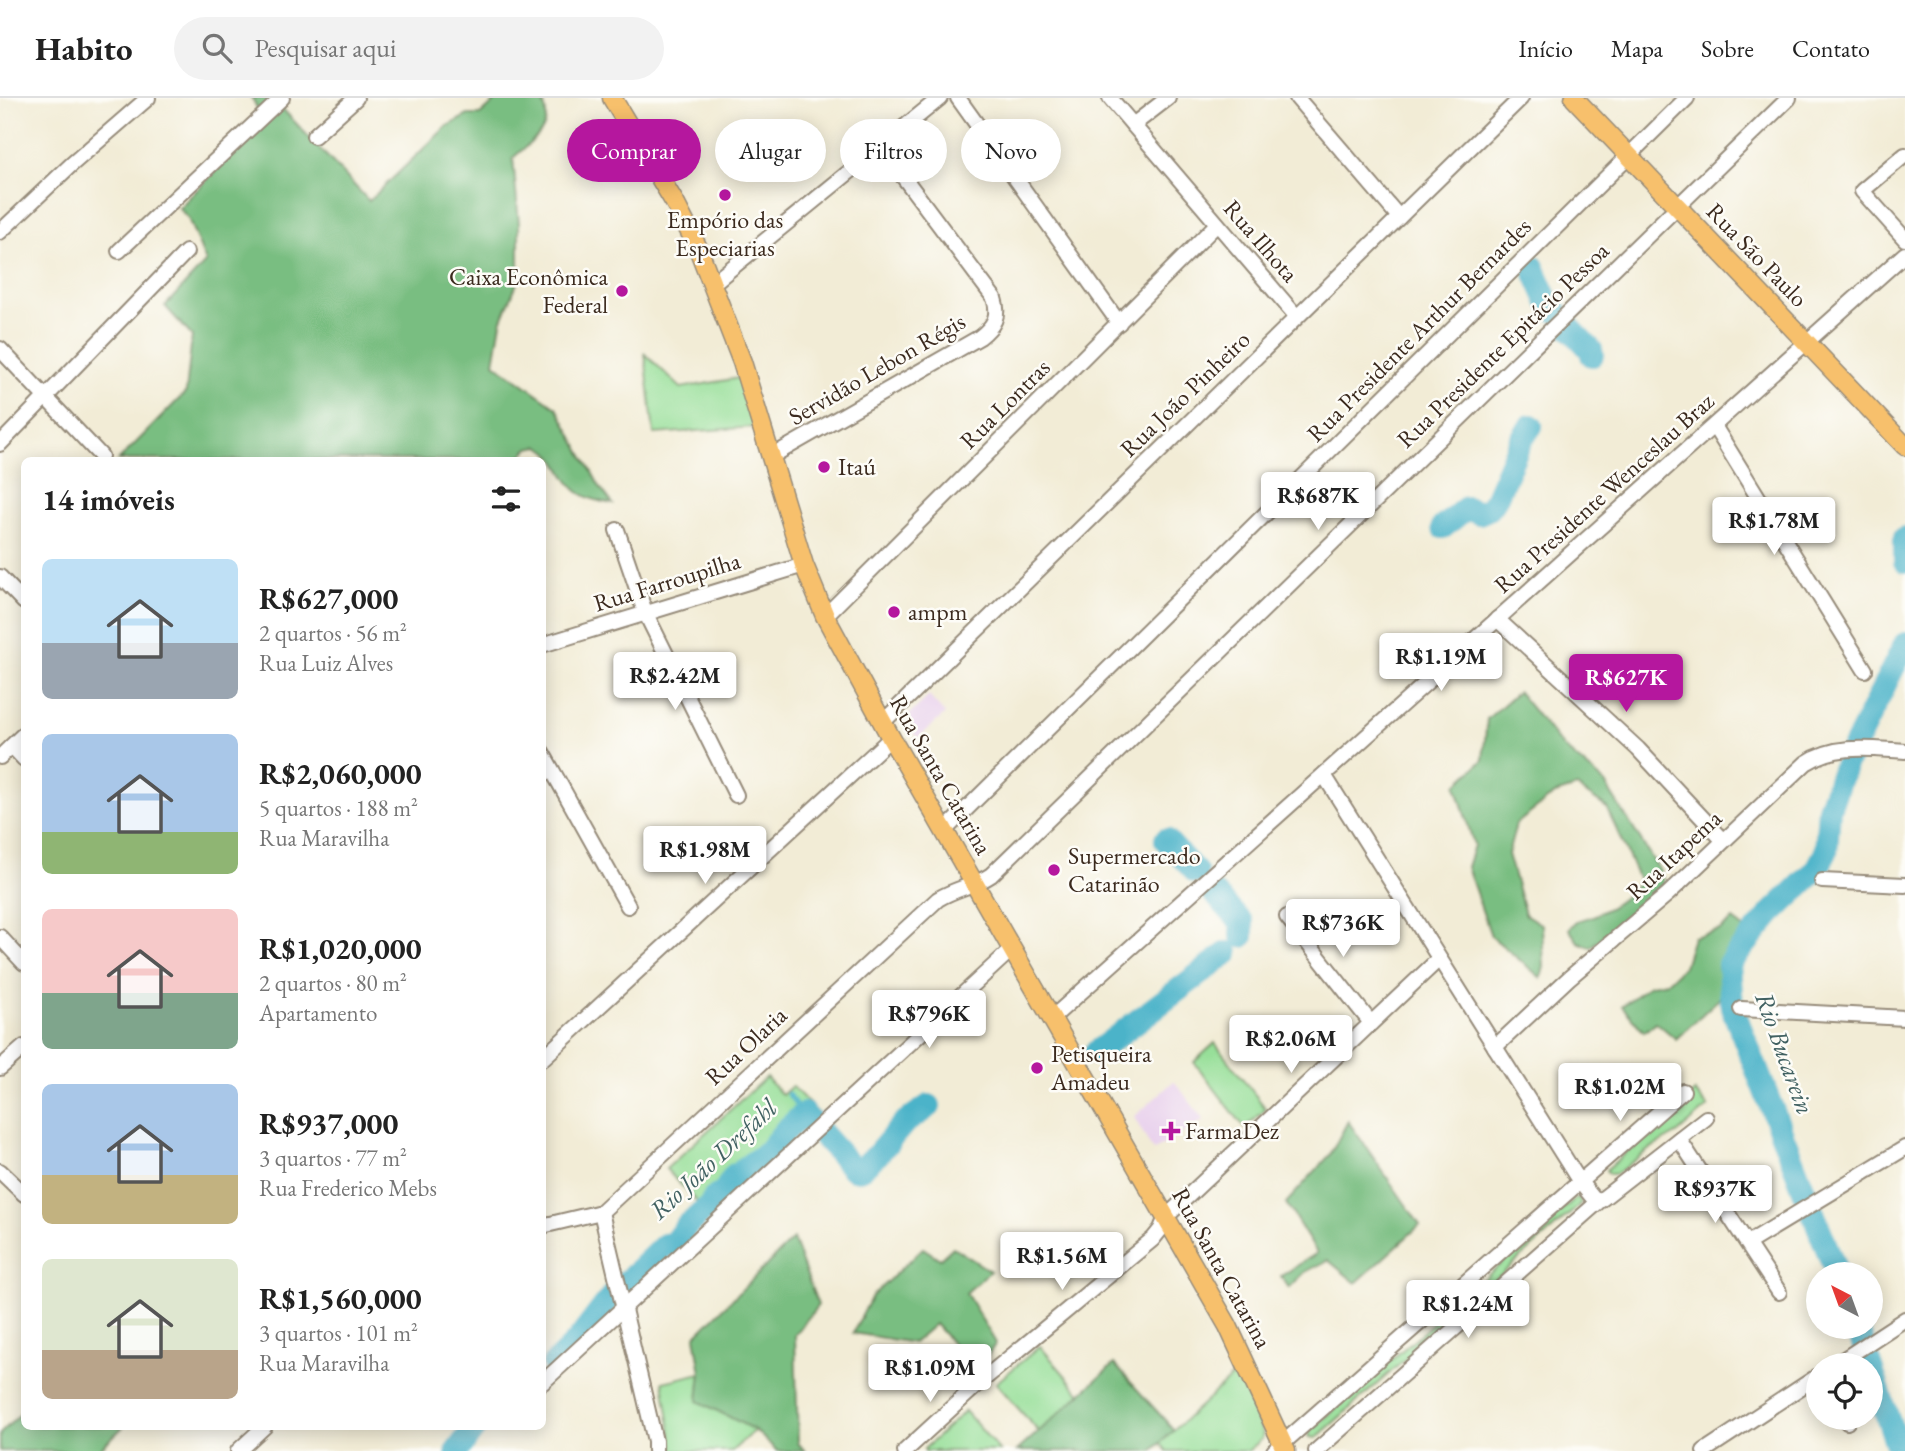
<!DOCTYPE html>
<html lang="pt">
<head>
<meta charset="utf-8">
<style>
  body { margin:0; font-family:"EB Garamond",serif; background:#f2f2f2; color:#222; height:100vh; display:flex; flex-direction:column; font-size:26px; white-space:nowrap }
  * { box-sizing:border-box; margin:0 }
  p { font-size:23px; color:#767676 }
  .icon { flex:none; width:38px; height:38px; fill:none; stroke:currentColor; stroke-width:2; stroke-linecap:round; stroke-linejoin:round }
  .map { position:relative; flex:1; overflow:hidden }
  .side { position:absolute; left:21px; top:359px; width:525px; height:973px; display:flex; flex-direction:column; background:#fff; border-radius:10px; box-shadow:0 4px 18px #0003 }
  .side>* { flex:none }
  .guide { position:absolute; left:567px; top:21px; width:665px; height:63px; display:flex; gap:14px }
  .needle { width:46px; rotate:319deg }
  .tools { position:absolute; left:1806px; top:1164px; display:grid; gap:14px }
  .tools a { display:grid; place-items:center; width:77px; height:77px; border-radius:50%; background:#fff; box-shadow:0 4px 18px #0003; font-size:35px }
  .price { position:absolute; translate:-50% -60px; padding:0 16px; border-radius:7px; background:#fff; color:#222; font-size:23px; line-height:46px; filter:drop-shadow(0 2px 4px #0008) }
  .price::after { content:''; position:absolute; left:50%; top:42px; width:21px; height:16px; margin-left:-10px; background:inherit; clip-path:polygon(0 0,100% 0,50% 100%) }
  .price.current { background:#b5179e; color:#fff }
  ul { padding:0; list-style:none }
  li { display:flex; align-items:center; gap:21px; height:175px; padding:0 21px }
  li span { display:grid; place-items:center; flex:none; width:196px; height:140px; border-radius:10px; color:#555 }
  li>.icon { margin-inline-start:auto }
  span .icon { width:84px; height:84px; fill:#fffc; stroke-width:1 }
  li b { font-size:30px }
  h2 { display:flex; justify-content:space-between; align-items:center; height:84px; padding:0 21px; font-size:30px }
  .chip { padding:0 24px; border-radius:32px; background:#fff; box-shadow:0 4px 18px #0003; font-size:24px; line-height:63px }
  .chip.current { background:#b5179e; color:#fff }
  header { display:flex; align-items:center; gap:42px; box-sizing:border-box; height:98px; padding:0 35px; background:#fff; border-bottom:2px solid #e0e0e0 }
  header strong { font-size:33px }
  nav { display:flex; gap:38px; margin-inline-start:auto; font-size:24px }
  .search { width:490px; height:63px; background:#f2f2f2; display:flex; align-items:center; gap:18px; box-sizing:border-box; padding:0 24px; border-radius:38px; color:#767676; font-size:26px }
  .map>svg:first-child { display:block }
  .built { fill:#e9d2ed }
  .green { fill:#97df99; stroke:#69845c; stroke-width:2 }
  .forest { fill:#79be81; stroke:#5a7450; stroke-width:2 }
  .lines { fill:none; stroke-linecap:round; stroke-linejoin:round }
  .stream { stroke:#4bb3c9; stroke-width:4.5 }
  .river { stroke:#4bb3c9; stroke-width:24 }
  .minor-casing { stroke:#968b7a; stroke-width:18 }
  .major-casing { stroke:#968b7a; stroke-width:21 }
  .minor { stroke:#fff; stroke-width:14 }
  .major { stroke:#f7c06c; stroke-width:18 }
  .poi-dot { fill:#b5179e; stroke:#fdfcf7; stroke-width:2.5 }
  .labels { text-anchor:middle; stroke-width:5; stroke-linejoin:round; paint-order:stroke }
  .poi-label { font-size:24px; fill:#3b2a1e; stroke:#fdfcf7; text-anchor:start }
  .street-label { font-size:24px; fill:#3b2a1e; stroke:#fdfcf7 }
  .water-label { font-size:26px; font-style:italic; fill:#416162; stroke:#fdfcf7 }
</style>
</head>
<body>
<header>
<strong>Habito</strong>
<div class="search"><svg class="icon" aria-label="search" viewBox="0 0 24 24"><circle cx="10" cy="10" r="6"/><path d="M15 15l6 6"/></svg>Pesquisar aqui</div>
<nav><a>Início</a><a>Mapa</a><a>Sobre</a><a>Contato</a></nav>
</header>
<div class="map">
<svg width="1905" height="1353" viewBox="0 0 1905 1353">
  <rect width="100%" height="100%" fill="#fdfcf7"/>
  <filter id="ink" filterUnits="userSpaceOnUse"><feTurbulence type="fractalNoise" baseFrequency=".0143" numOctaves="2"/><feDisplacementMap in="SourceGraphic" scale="14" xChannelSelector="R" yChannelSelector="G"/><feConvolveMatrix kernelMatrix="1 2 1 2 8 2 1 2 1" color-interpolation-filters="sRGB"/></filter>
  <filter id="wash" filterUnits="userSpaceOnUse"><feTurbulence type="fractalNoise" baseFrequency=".00686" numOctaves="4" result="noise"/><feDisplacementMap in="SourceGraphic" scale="28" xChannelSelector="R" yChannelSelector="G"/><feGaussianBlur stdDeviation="1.57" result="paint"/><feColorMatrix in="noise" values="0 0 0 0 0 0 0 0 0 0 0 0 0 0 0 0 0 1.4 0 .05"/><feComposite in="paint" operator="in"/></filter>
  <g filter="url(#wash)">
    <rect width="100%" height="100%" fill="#f2ecd6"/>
    <g class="built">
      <path d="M 929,598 L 945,616 L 918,640 L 907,628 L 907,619 Z"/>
      <path d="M 1174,983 L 1204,1022 L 1153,1053 L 1134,1019 Z"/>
    </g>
    <g class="green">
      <path d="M 645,256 L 681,290 L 739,280 L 755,329 L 654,336 Z"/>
      <path d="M 1215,945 L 1266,1011 L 1245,1030 L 1194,964 Z"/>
      <path d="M 766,979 L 782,997 L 792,988 L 817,1014 L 708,1116 L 666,1071 Z"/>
      <path d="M 1695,994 L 1708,1009 L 1678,1035 L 1651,1050 L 1616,1076 L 1609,1076 L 1606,1072 Z"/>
      <path d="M 1577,1099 L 1581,1103 L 1580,1107 L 1316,1340 L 1309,1339 L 1310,1333 Z"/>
      <path d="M 1040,1248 L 1081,1296 L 1039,1334 L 996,1285 Z"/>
      <path d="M 1238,1273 L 1263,1336 L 1262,1341 L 1248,1353 L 1167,1353 L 1160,1345 Z"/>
      <path d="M 701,1275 L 698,1303 L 755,1332 L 732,1353 L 672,1353 L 673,1348 L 663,1284 Z"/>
      <path d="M 965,1313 L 1000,1353 L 925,1353 L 924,1351 Z"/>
    </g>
    <g class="forest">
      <path d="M 252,0 L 280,0 L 276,4 L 369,103 L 447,28 L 468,17 L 480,17 L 499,0 L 541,0 C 557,31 533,41 513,60 L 519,126 L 519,180 L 501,224 L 494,265 L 557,310 L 600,389 L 613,406 C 601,404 586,401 576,392 C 561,378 560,360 540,348 L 529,350 L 517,362 L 119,362 L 186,294 L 192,238 L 165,208 L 206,164 L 188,120 L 179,110 L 264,24 Z"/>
      <path d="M 1518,594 L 1564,650 L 1604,684 L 1660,773 L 1664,785 L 1591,849 L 1578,844 L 1569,831 C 1576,821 1582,822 1593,818 C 1611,810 1630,798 1639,782 L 1607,710 L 1577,689 L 1555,696 L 1516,726 L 1508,756 L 1525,816 L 1542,827 L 1544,869 L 1541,880 L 1491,838 L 1467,769 L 1474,747 L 1456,687 L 1483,662 L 1487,621 Z"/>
      <path d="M 1733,822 L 1749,834 L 1718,868 L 1723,897 L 1676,941 L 1656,924 L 1644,934 L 1622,908 L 1650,887 L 1667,884 L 1684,868 L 1693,839 L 1720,832 Z"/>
      <path d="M 1348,1023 L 1420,1127 L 1356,1185 L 1328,1162 L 1305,1174 L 1289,1190 L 1281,1178 L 1317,1155 L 1286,1105 L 1330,1057 Z"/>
      <path d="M 793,1141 L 818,1207 L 795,1237 L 798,1345 L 805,1353 L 777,1353 L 755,1332 L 698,1303 L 701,1275 L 695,1238 Z"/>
      <path d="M 953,1149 L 990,1173 L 966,1195 L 996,1245 L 982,1266 L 968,1264 L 935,1226 L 913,1245 L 853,1235 L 872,1198 L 923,1150 L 940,1161 Z"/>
      <path d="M 1114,1266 L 1174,1332 L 1152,1353 L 1017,1353 Z"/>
      <path d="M 24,1312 L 24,1328 L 124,1328 L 98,1353 L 0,1353 L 0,1336 Z"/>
    </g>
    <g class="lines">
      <path class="stream" d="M 788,996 L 804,1016"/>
      <g class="river">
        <path d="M 1533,169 L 1548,203 L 1557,214"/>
        <path d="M 1567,227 L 1591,252 L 1592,257"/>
        <path d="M 1443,429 L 1466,410 L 1479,415 L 1488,411 L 1495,402 L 1521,342 L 1531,328"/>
        <path d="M 1905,440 L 1905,463"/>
        <path d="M 1166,742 L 1196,774"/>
        <path d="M 1214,795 L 1242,825 L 1242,838"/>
        <path d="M 1095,955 L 1227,855"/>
        <path d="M 1837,1176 L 1732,909 L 1729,866 L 1771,816 L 1817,771 L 1826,754 L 1829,711 L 1844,669 L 1905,546"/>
        <path d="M 1857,1228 L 1899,1353"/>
        <path d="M 554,1266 L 577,1244 L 612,1198 L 665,1147 L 673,1146 L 688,1126 L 709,1109 L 715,1099 L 723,1096 L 735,1077 L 767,1055 L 786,1032 L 804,1016 L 853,1071 L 859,1072 L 878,1056 L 904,1025 L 929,1008"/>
        <path d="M 457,1353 L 476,1328"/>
      </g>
    </g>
  </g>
  <g filter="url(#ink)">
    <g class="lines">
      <defs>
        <g id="minor">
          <path d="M 958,0 L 1119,225"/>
          <path d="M 1110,0 L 1297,219"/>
          <path d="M 1297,0 L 1399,119"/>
          <path d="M 1133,27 L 1168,0"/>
          <path d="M 314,38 L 356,0"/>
          <path d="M 1905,57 L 1862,93 L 1905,141"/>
          <path d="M 0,134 L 72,66 L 148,0"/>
          <path d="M 119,153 L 282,0"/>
          <path d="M 712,186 L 940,0"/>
          <path d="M 0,251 L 101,358"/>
          <path d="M 1714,328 L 1865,572"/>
          <path d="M 0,346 L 186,154"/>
          <path d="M 772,358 L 980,239 C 994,228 1000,218 994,200 L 881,49"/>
          <path d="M 617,432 L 645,514 L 736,697"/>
          <path d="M 0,479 L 24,504"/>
          <path d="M 825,518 L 1217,126"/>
          <path d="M 1497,521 L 1638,651 L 1723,742"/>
          <path d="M 542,547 L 804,467"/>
          <path d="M 882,625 L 1521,0"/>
          <path d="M 12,648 L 24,661"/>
          <path d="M 542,654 L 628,808"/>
          <path d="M 0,659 L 24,636"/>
          <path d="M 1324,677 L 1580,1084 L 1597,1105"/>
          <path d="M 944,733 L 1687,0"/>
          <path d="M 1822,783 L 1905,787"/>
          <path d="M 1287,819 L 1371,925"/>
          <path d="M 0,839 L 24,865"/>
          <path d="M 1741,911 L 1905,920"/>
          <path d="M 1052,920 L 1905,156"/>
          <path d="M 1495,949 L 1569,880 L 1668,796 L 1806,665 C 1836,645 1871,651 1905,653"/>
          <path d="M 542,961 L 891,640"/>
          <path d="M 0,970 L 24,949"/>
          <path d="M 1679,1041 L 1779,1194"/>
          <path d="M 0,1073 L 24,1096"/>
          <path d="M 601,1114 L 655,1343 L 655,1353"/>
          <path d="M 542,1128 L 601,1114 L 938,801 C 956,790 975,788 991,777 L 1789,0"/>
          <path d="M 1748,1145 L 1905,1050"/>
          <path d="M 1835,1267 L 1905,1221"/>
          <path d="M 542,1285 L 1012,851"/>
          <path d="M 1846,1320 L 1847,1324"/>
          <path d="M 238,1353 L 265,1328"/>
          <path d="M 905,1353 L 979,1285 L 1153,1141 L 1161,1131 L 1166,1119 L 1439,861"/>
          <path d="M 1274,1353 L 1683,993"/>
          <path d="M 1316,1353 L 1597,1105 L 1706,1020"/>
          <path d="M 1704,1353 L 1818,1278"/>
        </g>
        <g id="major">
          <path d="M 612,0 L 675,105 L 698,150 L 742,264 L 804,467 L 825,518 L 891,640 L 1228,1228 L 1286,1353"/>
          <path d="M 1574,0 L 1905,348"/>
        </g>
      </defs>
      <use href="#minor" class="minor-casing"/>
      <use href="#major" class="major-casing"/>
      <use href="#minor" class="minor"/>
      <use href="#major" class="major"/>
    </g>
  </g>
  <g class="poi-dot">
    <circle cx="725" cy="97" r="7"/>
    <circle cx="622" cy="193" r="7"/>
    <circle cx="824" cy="369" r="7"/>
    <circle cx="894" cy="514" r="7"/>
    <circle cx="1054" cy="772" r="7"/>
    <circle cx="1037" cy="970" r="7"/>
    <path d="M1167.5 1022.5h7v7h7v7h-7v7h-7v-7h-7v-7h7z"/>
  </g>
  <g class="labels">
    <g class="poi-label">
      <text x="725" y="130" text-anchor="middle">Empório das<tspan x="725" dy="28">Especiarias</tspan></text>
      <text x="608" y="187" text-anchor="end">Caixa Econômica<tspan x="608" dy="28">Federal</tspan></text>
      <text x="838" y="377">Itaú</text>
      <text x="908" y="522">ampm</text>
      <text x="1068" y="766">Supermercado<tspan x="1068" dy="28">Catarinão</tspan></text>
      <text x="1051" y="964">Petisqueira<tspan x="1051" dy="28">Amadeu</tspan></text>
      <text x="1185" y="1041">FarmaDez</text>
    </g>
    <g class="street-label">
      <text transform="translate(1261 143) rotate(49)" y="8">Rua Ilhota</text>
      <text transform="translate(1757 157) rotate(46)" y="8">Rua São Paulo</text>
      <text transform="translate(1419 232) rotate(-45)" y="8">Rua Presidente Arthur Bernardes</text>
      <text transform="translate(1503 247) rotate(-44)" y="8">Rua Presidente Epitácio Pessoa</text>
      <text transform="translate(877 271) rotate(-30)" y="8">Servidão Lebon Régis</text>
      <text transform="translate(1185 296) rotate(-44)" y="8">Rua João Pinheiro</text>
      <text transform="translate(1005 306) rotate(-45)" y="8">Rua Lontras</text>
      <text transform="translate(1604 395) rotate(-42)" y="8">Rua Presidente Wenceslau Braz</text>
      <text transform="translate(667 484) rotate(-17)" y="8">Rua Farroupilha</text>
      <text transform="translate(941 677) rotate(60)" y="8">Rua Santa Catarina</text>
      <text transform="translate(1674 757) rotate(-43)" y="8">Rua Itapema</text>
      <text transform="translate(746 948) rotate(-43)" y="8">Rua Olaria</text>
      <text transform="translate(1222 1170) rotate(61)" y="8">Rua Santa Catarina</text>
    </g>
    <g class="water-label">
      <text transform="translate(1785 955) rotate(70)" y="9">Rio Bucarein</text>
      <text transform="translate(713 1061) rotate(-43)" y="9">Rio João Drefahl</text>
    </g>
  </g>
</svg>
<div class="tools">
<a><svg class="needle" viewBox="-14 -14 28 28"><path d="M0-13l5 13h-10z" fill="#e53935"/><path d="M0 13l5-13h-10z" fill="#767676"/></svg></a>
<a><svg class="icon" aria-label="locate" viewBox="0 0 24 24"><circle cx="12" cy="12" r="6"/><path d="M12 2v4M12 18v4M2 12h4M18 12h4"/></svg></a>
</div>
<b class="price" style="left:1318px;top:434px">R$687K</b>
<b class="price" style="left:1774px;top:459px">R$1.78M</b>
<b class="price" style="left:1441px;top:595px">R$1.19M</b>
<b class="price" style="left:675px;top:614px">R$2.42M</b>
<b class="price current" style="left:1626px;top:616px">R$627K</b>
<b class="price" style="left:705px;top:788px">R$1.98M</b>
<b class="price" style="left:1343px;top:861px">R$736K</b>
<b class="price" style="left:929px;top:952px">R$796K</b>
<b class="price" style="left:1291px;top:977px">R$2.06M</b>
<b class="price" style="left:1620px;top:1025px">R$1.02M</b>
<b class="price" style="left:1715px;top:1127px">R$937K</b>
<b class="price" style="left:1062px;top:1194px">R$1.56M</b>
<b class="price" style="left:1468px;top:1242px">R$1.24M</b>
<b class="price" style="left:930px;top:1306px">R$1.09M</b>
<div class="guide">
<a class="chip current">Comprar</a>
<a class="chip">Alugar</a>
<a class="chip">Filtros</a>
<a class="chip">Novo</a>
</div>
<section class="side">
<h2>14 imóveis<svg class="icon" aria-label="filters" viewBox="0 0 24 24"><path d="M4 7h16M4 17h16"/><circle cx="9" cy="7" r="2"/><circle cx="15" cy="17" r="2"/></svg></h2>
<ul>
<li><span style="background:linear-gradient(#bfe0f5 60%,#9aa5b1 0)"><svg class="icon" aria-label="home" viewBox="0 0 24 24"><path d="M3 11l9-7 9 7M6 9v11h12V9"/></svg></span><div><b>R$627,000</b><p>2 quartos · 56 m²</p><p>Rua Luiz Alves</p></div></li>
<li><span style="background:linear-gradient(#a9c7e8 70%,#8fb573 0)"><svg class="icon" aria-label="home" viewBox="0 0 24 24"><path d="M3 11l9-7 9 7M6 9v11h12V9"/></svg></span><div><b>R$2,060,000</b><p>5 quartos · 188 m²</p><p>Rua Maravilha</p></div></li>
<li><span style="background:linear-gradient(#f6c9c9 60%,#7fa58c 0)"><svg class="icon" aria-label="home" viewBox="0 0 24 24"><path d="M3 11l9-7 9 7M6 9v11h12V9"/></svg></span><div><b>R$1,020,000</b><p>2 quartos · 80 m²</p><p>Apartamento</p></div></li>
<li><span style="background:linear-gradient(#a9c7e8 65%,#c2b280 0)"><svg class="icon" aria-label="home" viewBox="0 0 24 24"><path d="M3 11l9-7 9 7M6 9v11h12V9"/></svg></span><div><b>R$937,000</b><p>3 quartos · 77 m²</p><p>Rua Frederico Mebs</p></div></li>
<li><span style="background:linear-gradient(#dfe7d0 65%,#b9a48a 0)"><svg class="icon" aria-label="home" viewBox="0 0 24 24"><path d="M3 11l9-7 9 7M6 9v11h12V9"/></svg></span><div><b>R$1,560,000</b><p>3 quartos · 101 m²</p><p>Rua Maravilha</p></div></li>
</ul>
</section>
</div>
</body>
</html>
